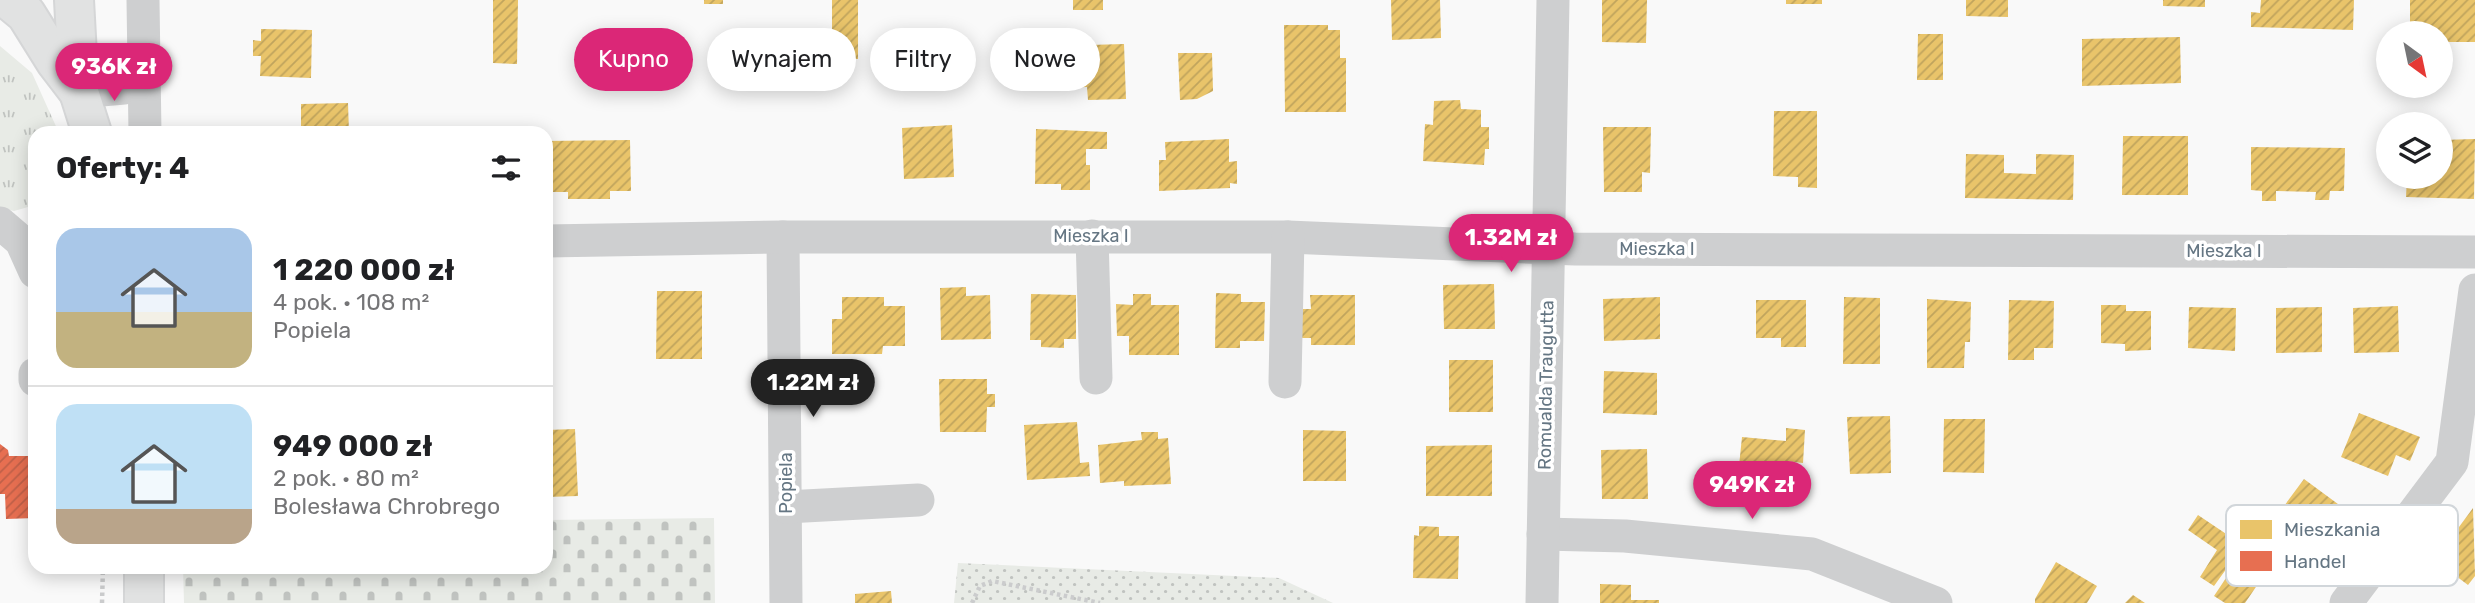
<!DOCTYPE html>
<html lang="pl">
<head>
<meta charset="utf-8">
<style>
  body { margin:0; font-family:Rubik,sans-serif; background:#f6f6f6; color:#202124; height:100vh; display:flex; flex-direction:column; font-size:26px; white-space:nowrap }
  * { box-sizing:border-box; margin:0 }
  p { font-size:23px; color:#757577 }
  .icon { flex:none; width:38px; height:38px; fill:none; stroke:currentColor; stroke-width:2; stroke-linecap:round; stroke-linejoin:round }
  .map { position:relative; flex:1; overflow:hidden }
  .details { position:absolute; left:28px; top:126px; width:525px; height:448px; display:flex; flex-direction:column; background:#fff; border-radius:21px; box-shadow:0 4px 18px #0003 }
  .details>* { flex:none }
  .top-card { position:absolute; left:574px; top:28px; width:665px; height:63px; display:flex; gap:14px }
  .needle { width:46px; rotate:147deg }
  .buttons { position:absolute; left:2376px; top:21px; display:grid; gap:14px }
  .buttons a { display:grid; place-items:center; width:77px; height:77px; border-radius:50%; background:#fff; box-shadow:0 4px 18px #0003; font-size:35px }
  .price { position:absolute; translate:-50% -60px; padding:0 16px; border-radius:24px; background:#db2777; color:#fff; font-size:23px; line-height:46px; filter:drop-shadow(0 2px 4px #0008) }
  .price::after { content:''; position:absolute; left:50%; top:42px; width:21px; height:16px; margin-left:-10px; background:inherit; clip-path:polygon(0 0,100% 0,50% 100%) }
  .price.on { background:#222; color:#fff }
  ul { padding:0; list-style:none }
  li { display:flex; align-items:center; gap:21px; height:175px; padding:0 28px }
  li+li { border-top:2px solid #e0e0e0 }
  li span { display:grid; place-items:center; flex:none; width:196px; height:140px; border-radius:21px; color:#555 }
  li>.icon { margin-inline-start:auto }
  span .icon { width:84px; height:84px; fill:#fffc; stroke-width:1 }
  li b { font-size:30px }
  h2 { display:flex; justify-content:space-between; align-items:center; height:84px; padding:0 28px; font-size:30px }
  .pill { padding:0 24px; border-radius:32px; background:#fff; box-shadow:0 4px 18px #0003; font-size:24px; line-height:63px }
  .pill.on { background:#db2777; color:#fff }
  .map>svg:first-child { display:block }
  .grass { fill:url(#grass-tufts) }
  .cemetery { fill:url(#cemetery-stones) }
  .park { fill:url(#park-dots) }
  .homes { fill:url(#homes-hatch) }
  .shops { fill:url(#shops-hatch) }
  .lines { fill:none; stroke-linecap:round; stroke-linejoin:round }
  .major-casing { stroke:#d5d6d7; stroke-width:42 }
  .path { stroke:#cbcccd; stroke-width:4.5; stroke-dasharray:3.5 3.5; stroke-linecap:butt }
  .minor { stroke:#cecfd0; stroke-width:33 }
  .major { stroke:#e1e2e2; stroke-width:38 }
  .labels { text-anchor:middle; stroke-width:7; stroke-linejoin:round; paint-order:stroke }
  .street-label { font-size:18px; fill:#657683; stroke:#fff }
  .key { fill:#fff; stroke:#d1d6da; stroke-width:2 }
  .key-label { font-size:19px; fill:#657683 }
</style>
</head>
<body>
<div class="map">
<svg width="2475" height="603" viewBox="0 0 2475 603">
  <defs>
    <pattern id="grass-tufts" width="24" height="20" patternUnits="userSpaceOnUse" patternTransform="scale(1.75)"><rect width="24" height="20" fill="#e8ebe6"/><path d="M3 7l-1-3M5 7V3M7 7l1-3M15 17l-1-3M17 17v-4M19 17l1-3" fill="none" stroke="#c0c3c0"/></pattern>
    <pattern id="cemetery-stones" width="16" height="16" patternUnits="userSpaceOnUse" patternTransform="scale(1.75)"><rect width="16" height="16" fill="#e8ebe6"/><path d="M2 7V4a2 2 0 0 1 4 0v3zM10 15v-3a2 2 0 0 1 4 0v3z" fill="#c0c3c0"/></pattern>
    <pattern id="park-dots" width="8" height="8" patternUnits="userSpaceOnUse" patternTransform="scale(1.75)"><rect width="8" height="8" fill="#e8ebe6"/><path d="M2 2h.1M6 6h.1" fill="none" stroke="#c0c3c0" stroke-width="1.8" stroke-linecap="round"/></pattern>
    <pattern id="homes-hatch" width="6" height="6" patternUnits="userSpaceOnUse" patternTransform="scale(1.75)"><rect width="6" height="6" fill="#e9c46a"/><path d="M-1 1l2-2M0 6l6-6M5 7l2-2" fill="none" stroke="#c0a45d"/></pattern>
    <pattern id="shops-hatch" width="6" height="6" patternUnits="userSpaceOnUse" patternTransform="scale(1.75)"><rect width="6" height="6" fill="#e76f51"/><path d="M-1 1l2-2M0 6l6-6M5 7l2-2" fill="none" stroke="#bf6049"/></pattern>
  </defs>
  <rect width="100%" height="100%" fill="#f9f9f9"/>
  <path class="grass" d="M 0,46 L 32,73 L 59,133 L 35,133 L 35,205 L 14,211 L 0,208 Z"/>
  <path class="cemetery" d="M 714,518 L 715,603 L 184,603 L 183,567 L 546,567 L 546,520 Z"/>
  <path class="park" d="M 958,563 L 1279,578 L 1333,603 L 954,603 Z"/>
  <g class="homes">
    <path d="M 493,0 L 518,0 L 517,64 L 493,63 Z"/>
    <rect x="704" y="0" width="19" height="4"/>
    <rect x="832" y="0" width="26" height="59"/>
    <rect x="1073" y="0" width="30" height="10"/>
    <path d="M 1391,0 L 1440,0 L 1441,38 L 1392,40 Z"/>
    <path d="M 1602,0 L 1647,0 L 1646,43 L 1602,42 Z"/>
    <rect x="1786" y="0" width="36" height="4"/>
    <path d="M 1966,0 L 2008,0 L 2008,17 L 1966,16 Z"/>
    <path d="M 2163,0 L 2205,0 L 2205,7 L 2163,6 Z"/>
    <path d="M 2261,0 L 2354,0 L 2353,30 L 2251,27 L 2251,12 L 2260,13 Z"/>
    <path d="M 2410,0 L 2475,0 L 2475,42 L 2441,42 L 2441,33 L 2410,33 Z"/>
    <path d="M 1284,25 L 1328,25 L 1328,30 L 1340,30 L 1340,58 L 1346,58 L 1346,112 L 1285,112 Z"/>
    <path d="M 261,29 L 312,30 L 311,78 L 260,76 L 261,56 L 253,56 L 253,40 L 261,41 Z"/>
    <path d="M 672,30 L 673,76 L 651,77 L 650,31 Z"/>
    <path d="M 1918,34 L 1943,34 L 1943,80 L 1917,80 Z"/>
    <path d="M 2180,37 L 2181,83 L 2082,86 L 2082,39 Z"/>
    <path d="M 1124,44 L 1126,99 L 1088,100 L 1087,87 L 1056,88 L 1054,46 Z"/>
    <path d="M 1178,53 L 1212,53 L 1213,91 L 1197,99 L 1180,100 Z"/>
    <path d="M 1460,100 L 1461,109 L 1481,110 L 1481,127 L 1489,127 L 1489,149 L 1485,149 L 1484,165 L 1423,161 L 1425,124 L 1433,125 L 1434,101 Z"/>
    <path d="M 348,103 L 349,133 L 301,133 L 301,104 Z"/>
    <path d="M 1774,111 L 1817,111 L 1817,188 L 1798,187 L 1798,177 L 1773,176 Z"/>
    <path d="M 952,125 L 954,177 L 904,179 L 902,128 Z"/>
    <path d="M 1603,127 L 1651,127 L 1650,173 L 1642,172 L 1642,192 L 1604,192 Z"/>
    <path d="M 1036,129 L 1107,132 L 1107,149 L 1086,149 L 1086,165 L 1090,165 L 1090,190 L 1061,190 L 1061,184 L 1035,184 Z"/>
    <path d="M 2123,136 L 2188,136 L 2188,195 L 2122,195 Z"/>
    <path d="M 1229,139 L 1229,162 L 1237,161 L 1237,184 L 1230,183 L 1230,188 L 1159,191 L 1159,160 L 1166,160 L 1165,142 Z"/>
    <path d="M 2475,139 L 2474,199 L 2406,197 L 2407,177 L 2441,177 L 2441,140 Z"/>
    <path d="M 630,140 L 631,191 L 610,191 L 610,199 L 568,199 L 568,192 L 548,192 L 546,141 Z"/>
    <path d="M 2251,147 L 2345,148 L 2344,191 L 2330,191 L 2329,200 L 2315,200 L 2316,192 L 2276,191 L 2276,201 L 2262,201 L 2262,191 L 2251,190 Z"/>
    <path d="M 1966,154 L 2004,155 L 2004,173 L 2036,174 L 2036,154 L 2074,155 L 2073,200 L 1965,198 Z"/>
    <path d="M 1494,284 L 1495,329 L 1444,329 L 1443,285 Z"/>
    <path d="M 966,287 L 966,296 L 990,295 L 991,339 L 941,340 L 940,288 Z"/>
    <path d="M 657,291 L 702,291 L 702,359 L 656,359 Z"/>
    <path d="M 1216,293 L 1241,294 L 1241,302 L 1265,302 L 1264,341 L 1240,341 L 1240,348 L 1215,348 Z"/>
    <path d="M 1031,294 L 1076,295 L 1076,339 L 1064,339 L 1064,348 L 1041,347 L 1041,340 L 1030,340 Z"/>
    <path d="M 1133,294 L 1151,294 L 1151,305 L 1179,305 L 1179,355 L 1129,355 L 1129,336 L 1117,336 L 1116,304 L 1133,305 Z"/>
    <path d="M 1310,295 L 1355,295 L 1355,345 L 1311,345 L 1311,338 L 1300,338 L 1300,309 L 1311,309 Z"/>
    <path d="M 842,297 L 884,297 L 884,306 L 905,306 L 905,346 L 883,346 L 882,354 L 832,354 L 832,319 L 842,319 Z"/>
    <path d="M 1660,297 L 1660,339 L 1604,341 L 1603,299 Z"/>
    <path d="M 1844,297 L 1880,298 L 1880,364 L 1843,364 Z"/>
    <path d="M 1927,299 L 1971,302 L 1970,342 L 1965,342 L 1964,368 L 1927,368 Z"/>
    <path d="M 1756,300 L 1806,300 L 1806,347 L 1781,347 L 1781,338 L 1756,338 Z"/>
    <path d="M 2009,300 L 2054,301 L 2053,348 L 2034,348 L 2034,360 L 2008,360 Z"/>
    <path d="M 2101,305 L 2126,305 L 2126,311 L 2151,311 L 2151,350 L 2125,351 L 2125,344 L 2101,343 Z"/>
    <path d="M 2398,306 L 2399,352 L 2354,353 L 2353,308 Z"/>
    <path d="M 2189,307 L 2236,308 L 2235,351 L 2188,348 Z"/>
    <path d="M 2322,307 L 2322,352 L 2276,353 L 2276,308 Z"/>
    <rect x="1449" y="360" width="44" height="52"/>
    <path d="M 1604,371 L 1657,373 L 1657,415 L 1603,413 Z"/>
    <path d="M 939,379 L 987,379 L 987,394 L 995,394 L 995,407 L 987,407 L 986,432 L 940,432 Z"/>
    <path d="M 2359,413 L 2420,437 L 2410,461 L 2396,455 L 2388,476 L 2341,457 Z"/>
    <path d="M 1890,416 L 1891,473 L 1850,474 L 1847,417 Z"/>
    <path d="M 1944,419 L 1985,419 L 1984,473 L 1943,472 Z"/>
    <path d="M 1077,422 L 1080,463 L 1089,462 L 1090,476 L 1027,480 L 1024,425 Z"/>
    <path d="M 1786,428 L 1805,430 L 1803,463 L 1786,461 L 1783,493 L 1747,490 L 1749,467 L 1739,466 L 1742,437 L 1786,441 Z"/>
    <path d="M 575,429 L 578,496 L 547,497 L 546,430 Z"/>
    <path d="M 1303,430 L 1346,431 L 1346,481 L 1303,481 Z"/>
    <path d="M 1141,432 L 1158,432 L 1158,439 L 1168,438 L 1171,484 L 1124,486 L 1124,481 L 1100,483 L 1098,445 L 1142,440 Z"/>
    <path d="M 1492,445 L 1492,496 L 1426,496 L 1426,446 Z"/>
    <path d="M 1647,449 L 1648,499 L 1602,499 L 1601,450 Z"/>
    <path d="M 2304,479 L 2342,507 L 2317,541 L 2304,530 L 2295,544 L 2270,525 Z"/>
    <path d="M 2473,508 L 2475,576 L 2468,585 L 2440,564 L 2450,550 L 2445,546 Z"/>
    <path d="M 2198,515 L 2256,554 L 2245,570 L 2260,581 L 2245,603 L 2225,603 L 2214,596 L 2236,563 L 2232,561 L 2214,586 L 2200,577 L 2217,550 L 2188,530 Z"/>
    <path d="M 1419,526 L 1439,527 L 1439,536 L 1459,536 L 1458,579 L 1413,578 L 1414,535 L 1419,536 Z"/>
    <path d="M 2056,562 L 2097,586 L 2087,603 L 2035,603 L 2035,599 Z"/>
    <path d="M 1600,584 L 1631,585 L 1631,600 L 1659,600 L 1659,603 L 1600,603 Z"/>
    <path d="M 891,591 L 892,603 L 855,603 L 855,594 Z"/>
    <path d="M 2133,595 L 2145,603 L 2125,603 Z"/>
  </g>
  <path class="shops" d="M 0,444 L 8,450 L 9,456 L 35,456 L 35,518 L 6,519 L 5,494 L 0,494 Z"/>
  <g class="lines">
    <defs>
      <g id="major">
        <path d="M 9,0 L 26,14 L 56,62 L 79,92"/>
        <path d="M 74,0 L 79,92 L 92,133"/>
        <path d="M 144,567 L 144,603"/>
      </g>
    </defs>
    <use href="#major" class="major-casing"/>
    <g class="path">
      <path d="M 102,603 L 103,567"/>
      <path d="M 972,603 L 980,586 L 992,581 L 1100,603"/>
    </g>
    <g class="minor">
      <path d="M 143,0 L 145,133"/>
      <path d="M 79,92 L 124,88 L 144,82"/>
      <path d="M 0,223 L 21,241 L 35,272"/>
      <path d="M 1092,236 L 1096,378"/>
      <path d="M 783,237 L 786,603"/>
      <path d="M 546,241 L 783,237 L 1288,237 L 1575,249 L 2475,252"/>
      <path d="M 35,374 L 35,380"/>
      <path d="M 1285,382 L 1288,237"/>
      <path d="M 786,507 L 918,500"/>
      <path d="M 1543,534 L 1625,536 L 1812,554 L 1936,603"/>
      <path d="M 1542,603 L 1553,0"/>
      <path d="M 2346,603 L 2452,462 L 2475,290"/>
    </g>
    <use href="#major" class="major"/>
  </g>
  <g class="labels">
    <g class="street-label">
      <text x="1091" y="242">Mieszka I</text>
      <text x="1657" y="255">Mieszka I</text>
      <text x="2224" y="257">Mieszka I</text>
      <text transform="translate(1546 385) rotate(-89)" y="6">Romualda Traugutta</text>
      <text transform="translate(786 483) rotate(-90)" y="6">Popiela</text>
    </g>
  </g>
  <rect x="2226" y="505" width="232" height="81" rx="10" class="key"/>
  <rect x="2240" y="520" width="32" height="19" fill="#e9c46a"/>
  <rect x="2240" y="551" width="32" height="20" fill="#e76f51"/>
  <g class="key-label">
    <text x="2284" y="536">Mieszkania</text>
    <text x="2284" y="568">Handel</text>
  </g>
</svg>
<div class="buttons">
<a><svg class="needle" viewBox="-14 -14 28 28"><path d="M0-13l5 13h-10z" fill="#e53935"/><path d="M0 13l5-13h-10z" fill="#757577"/></svg></a>
<a><svg class="icon" aria-label="layers" viewBox="0 0 24 24"><path d="M12 4l9 5-9 5-9-5zM3 14l9 5 9-5"/></svg></a>
</div>
<b class="price" style="left:114px;top:103px">936K zł</b>
<b class="price" style="left:1511px;top:274px">1.32M zł</b>
<b class="price on" style="left:813px;top:419px">1.22M zł</b>
<b class="price" style="left:1752px;top:521px">949K zł</b>
<div class="top-card">
<a class="pill on">Kupno</a>
<a class="pill">Wynajem</a>
<a class="pill">Filtry</a>
<a class="pill">Nowe</a>
</div>
<section class="details">
<h2>Oferty: 4<svg class="icon" aria-label="filters" viewBox="0 0 24 24"><path d="M4 7h16M4 17h16"/><circle cx="9" cy="7" r="2"/><circle cx="15" cy="17" r="2"/></svg></h2>
<ul>
<li><span style="background:linear-gradient(#a9c7e8 60%,#c2b280 0)"><svg class="icon" aria-label="home" viewBox="0 0 24 24"><path d="M3 11l9-7 9 7M6 9v11h12V9"/></svg></span><div><b>1 220 000 zł</b><p>4 pok. · 108 m²</p><p>Popiela</p></div></li>
<li><span style="background:linear-gradient(#bfe0f5 75%,#b9a48a 0)"><svg class="icon" aria-label="home" viewBox="0 0 24 24"><path d="M3 11l9-7 9 7M6 9v11h12V9"/></svg></span><div><b>949 000 zł</b><p>2 pok. · 80 m²</p><p>Bolesława Chrobrego</p></div></li>
</ul>
</section>
</div>
</body>
</html>
